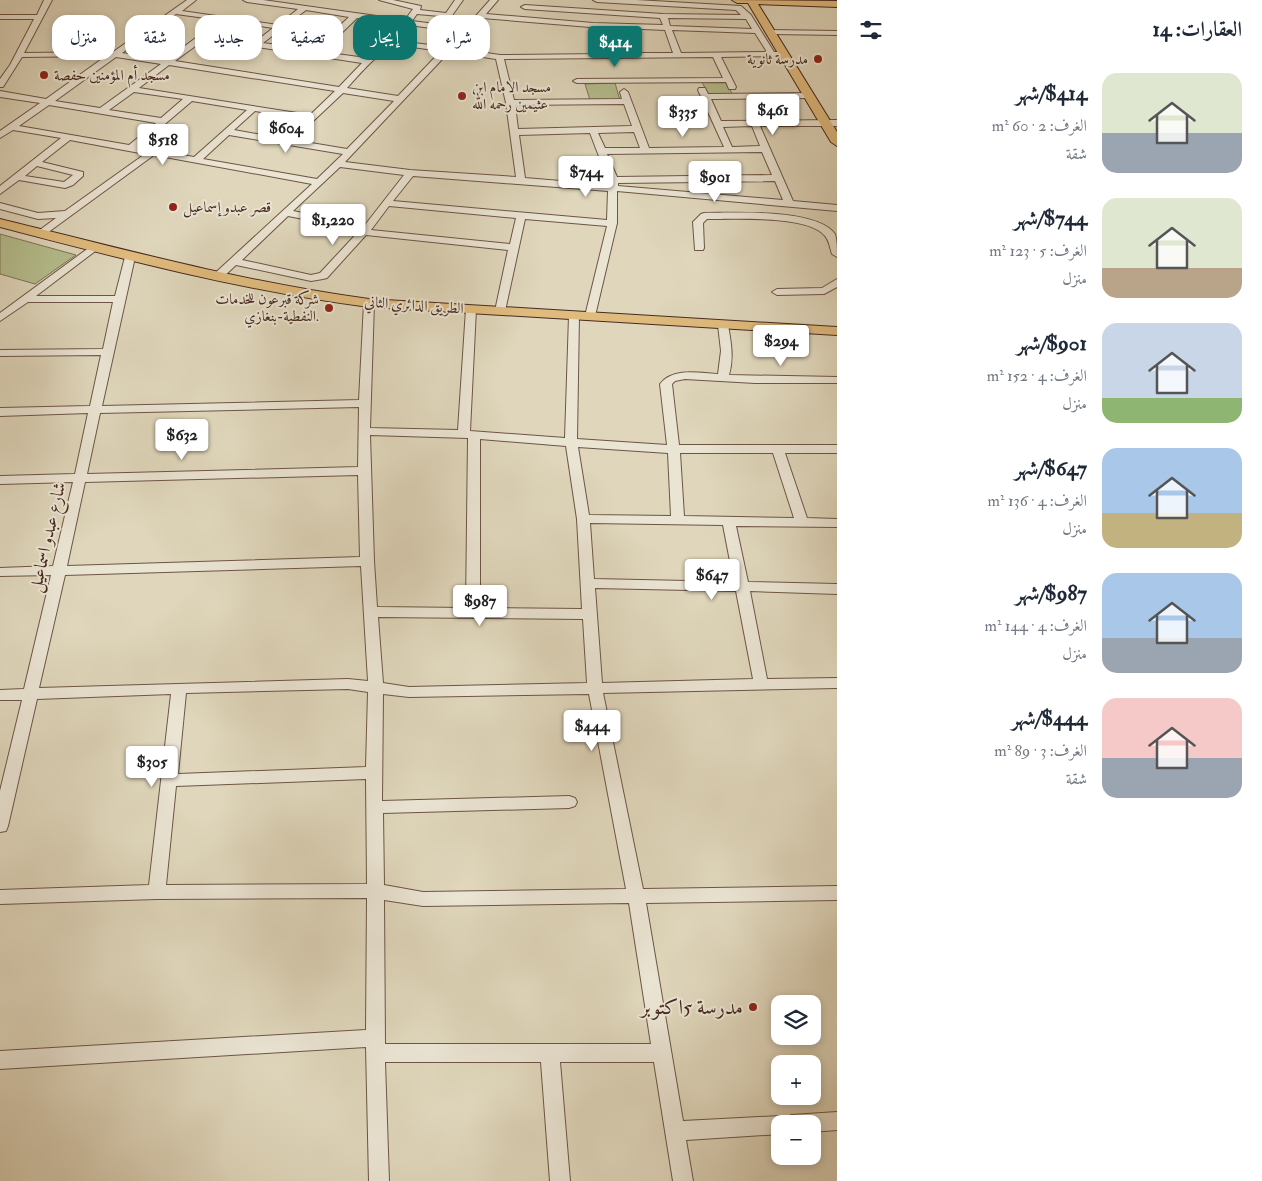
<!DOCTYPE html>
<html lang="ar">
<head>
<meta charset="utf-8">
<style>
  body { margin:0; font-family:"IM FELL Double Pica",Amiri,serif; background:#f6f6f7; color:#1f2937; direction:rtl; height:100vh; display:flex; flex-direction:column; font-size:19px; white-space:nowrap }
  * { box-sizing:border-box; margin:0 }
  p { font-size:16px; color:#747a83 }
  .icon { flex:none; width:28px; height:28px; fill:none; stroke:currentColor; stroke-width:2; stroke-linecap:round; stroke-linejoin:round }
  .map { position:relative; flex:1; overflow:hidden; direction:ltr }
  .drawer { display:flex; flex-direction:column; background:#fff; width:425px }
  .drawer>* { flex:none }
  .top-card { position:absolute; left:15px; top:15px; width:475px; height:45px; direction:rtl; display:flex; gap:10px }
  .controls { position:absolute; left:771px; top:995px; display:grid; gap:10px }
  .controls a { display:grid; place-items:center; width:50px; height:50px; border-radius:10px; background:#fff; box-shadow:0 2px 8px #0003; font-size:25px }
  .price { position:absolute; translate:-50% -42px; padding:0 11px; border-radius:5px; background:#fff; color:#222; font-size:16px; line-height:32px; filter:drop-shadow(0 1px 2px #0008) }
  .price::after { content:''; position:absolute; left:50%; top:30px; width:15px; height:11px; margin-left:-8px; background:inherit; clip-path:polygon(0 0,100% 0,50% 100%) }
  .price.selected { background:#0f766e; color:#fff }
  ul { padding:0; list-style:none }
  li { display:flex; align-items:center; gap:15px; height:125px; padding:0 20px }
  li span { display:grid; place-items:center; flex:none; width:140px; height:100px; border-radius:15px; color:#555 }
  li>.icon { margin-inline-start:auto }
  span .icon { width:60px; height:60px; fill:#fffc; stroke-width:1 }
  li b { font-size:21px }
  h2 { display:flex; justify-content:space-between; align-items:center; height:60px; padding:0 20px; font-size:21px }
  .tag { padding:0 18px; border-radius:15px; background:#fff; box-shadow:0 2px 8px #0003; font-size:18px; line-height:45px }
  .tag.selected { background:#0f766e; color:#fff }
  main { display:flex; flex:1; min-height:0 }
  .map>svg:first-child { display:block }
  .green { fill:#b5bd8d; stroke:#7e7456 }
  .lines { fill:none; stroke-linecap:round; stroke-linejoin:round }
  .minor-casing { stroke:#6d5546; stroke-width:2 }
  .major-casing { stroke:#472a1f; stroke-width:2 }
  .minor { fill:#eae4d3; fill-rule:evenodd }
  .major { fill:#e0bb7e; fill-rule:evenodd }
  .poi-dot { fill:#8f2418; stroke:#eae4d3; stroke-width:2 }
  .labels { text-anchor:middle; stroke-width:4; stroke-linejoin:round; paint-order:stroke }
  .far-poi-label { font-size:15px; fill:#472a1f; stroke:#eae4d3; text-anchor:start }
  .far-street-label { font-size:15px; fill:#472a1f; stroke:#eae4d3 }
  .street-label { font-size:18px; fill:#472a1f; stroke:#eae4d3 }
  .near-poi-label { font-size:21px; fill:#472a1f; stroke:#eae4d3; text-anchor:end }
</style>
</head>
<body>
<main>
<section class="drawer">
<h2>العقارات: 14<svg class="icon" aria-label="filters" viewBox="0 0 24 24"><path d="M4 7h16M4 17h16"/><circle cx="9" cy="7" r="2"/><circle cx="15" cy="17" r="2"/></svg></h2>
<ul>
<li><span style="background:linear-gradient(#dfe7d0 60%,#9aa5b1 0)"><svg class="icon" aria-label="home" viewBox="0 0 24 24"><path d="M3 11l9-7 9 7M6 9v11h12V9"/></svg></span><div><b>$414/شهر</b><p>الغرف: 2 · 60 m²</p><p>شقة</p></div></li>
<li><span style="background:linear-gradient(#dfe7d0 70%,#b9a48a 0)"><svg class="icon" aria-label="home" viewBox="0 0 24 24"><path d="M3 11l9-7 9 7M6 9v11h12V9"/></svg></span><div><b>$744/شهر</b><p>الغرف: 5 · 123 m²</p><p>منزل</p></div></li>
<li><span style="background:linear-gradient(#c9d6e8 75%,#8fb573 0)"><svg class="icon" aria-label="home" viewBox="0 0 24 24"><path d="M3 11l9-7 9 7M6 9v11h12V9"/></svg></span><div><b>$901/شهر</b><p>الغرف: 4 · 152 m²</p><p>منزل</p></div></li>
<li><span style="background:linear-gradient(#a9c7e8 65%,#c2b280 0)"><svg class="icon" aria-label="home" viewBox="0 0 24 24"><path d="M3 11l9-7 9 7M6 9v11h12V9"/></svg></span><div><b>$647/شهر</b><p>الغرف: 4 · 136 m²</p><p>منزل</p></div></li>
<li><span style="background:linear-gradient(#a9c7e8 65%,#9aa5b1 0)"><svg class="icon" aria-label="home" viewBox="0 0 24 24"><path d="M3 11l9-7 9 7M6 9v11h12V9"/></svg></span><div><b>$987/شهر</b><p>الغرف: 4 · 144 m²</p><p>منزل</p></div></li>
<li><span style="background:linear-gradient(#f6c9c9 60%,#9aa5b1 0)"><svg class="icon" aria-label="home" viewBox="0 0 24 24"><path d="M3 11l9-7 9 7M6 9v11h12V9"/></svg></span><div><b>$444/شهر</b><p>الغرف: 3 · 89 m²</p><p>شقة</p></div></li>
</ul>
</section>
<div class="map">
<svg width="837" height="1181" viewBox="0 0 837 1181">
  <rect width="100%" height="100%" fill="#dfd6bb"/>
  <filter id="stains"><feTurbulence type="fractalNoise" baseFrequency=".004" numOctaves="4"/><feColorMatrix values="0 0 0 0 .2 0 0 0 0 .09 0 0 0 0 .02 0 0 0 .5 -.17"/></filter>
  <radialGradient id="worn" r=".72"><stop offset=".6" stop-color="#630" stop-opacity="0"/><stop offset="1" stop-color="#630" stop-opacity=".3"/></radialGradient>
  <g class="green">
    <path d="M 725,81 L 733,95 L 709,96 L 702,82 Z"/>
    <path d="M 615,83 L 620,100 L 590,100 L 585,84 Z"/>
    <path d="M 0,234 L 76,255 L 35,284 L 0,274 Z"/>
  </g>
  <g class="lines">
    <defs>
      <g id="minor">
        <path d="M 44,0 L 52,0 L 24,53 L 113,52 L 187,0 L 196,0 L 182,11 L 278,25 L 298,9 L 247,2 L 243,0 L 263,0 L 405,20 L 413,9 L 379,0 L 393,0 L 421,6 L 420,10 L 446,13 L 455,0 L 463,0 L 451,17 L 417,14 L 412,21 L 465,28 L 490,0 L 498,0 L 486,14 L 593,23 L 663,25 L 660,18 L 525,9 L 521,7 L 525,5 L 663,14 L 741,15 L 736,10 L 597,2 L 593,0 L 636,0 L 741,6 L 751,15 L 774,52 L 784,52 L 788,54 L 784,56 L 721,57 L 736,87 L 735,89 L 729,89 L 726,82 L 577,83 L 573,81 L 577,79 L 723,78 L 713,57 L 504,59 L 514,100 L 622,99 L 620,92 L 624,89 L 628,92 L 649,148 L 724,147 L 698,90 L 699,88 L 705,88 L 708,94 L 813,93 L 813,97 L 810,98 L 711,99 L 721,121 L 837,120 L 837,126 L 760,126 L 793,201 L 837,205 L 837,211 L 617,191 L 617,223 L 595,316 L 590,319 L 585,316 L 607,226 L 525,219 L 505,311 L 500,314 L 495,311 L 508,250 L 366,235 L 327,278 L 323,279 L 311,281 L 236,265 L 221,279 L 213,279 L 212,277 L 213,275 L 312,184 L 154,155 L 43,236 L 37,236 L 37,232 L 56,218 L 38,219 L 0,209 L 0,203 L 38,213 L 65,211 L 145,154 L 70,140 L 42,162 L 83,172 L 83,176 L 73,185 L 65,188 L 19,180 L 0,194 L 0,186 L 61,138 L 13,130 L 0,138 L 0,131 L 40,103 L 0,97 L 0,91 L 46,99 L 106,56 L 22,57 L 3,87 L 0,87 L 0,79 L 10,65 L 34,19 L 0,19 L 0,15 L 37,15 ZM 306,10 L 349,17 L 314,50 L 263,43 ZM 176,14 L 220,20 L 166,60 L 122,53 ZM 357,18 L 461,32 L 446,47 L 398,41 L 390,42 L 366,58 L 322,52 ZM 482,18 L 590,27 L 605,54 L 500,55 L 453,48 ZM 668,18 L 746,19 L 752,29 L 670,26 ZM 228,21 L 273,28 L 255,42 L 210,35 ZM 598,27 L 665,30 L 673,53 L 613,53 ZM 672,30 L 755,33 L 767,52 L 681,53 ZM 205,39 L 362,63 L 339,87 L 175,61 ZM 398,45 L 441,51 L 398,96 L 347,88 C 359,75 381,48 398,45 ZM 449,52 L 496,59 L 506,103 L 516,177 L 410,170 L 345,162 ZM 116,57 L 161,64 L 100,108 L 55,101 ZM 169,65 L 335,91 L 310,115 L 139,88 ZM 134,92 L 183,99 L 161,118 L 109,110 ZM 343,93 L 394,101 L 347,149 L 293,140 ZM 192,101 L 247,110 L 194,157 L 138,147 ZM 624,104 L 632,126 L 518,129 L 515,105 ZM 49,105 L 156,123 L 129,145 L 19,126 ZM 255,111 L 305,119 L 284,139 L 234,130 ZM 752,126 L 760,146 L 732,147 L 723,127 ZM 634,132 L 640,148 L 605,148 L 598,133 ZM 590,133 L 608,180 L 608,185 L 525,178 L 519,135 ZM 229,135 L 343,154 L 317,179 L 203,159 ZM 762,152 L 772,175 L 617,177 L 607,154 ZM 37,166 L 73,175 L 64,182 L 25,176 ZM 340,167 L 404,175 L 365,225 L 293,211 ZM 413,176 L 608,191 L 607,220 L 393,201 ZM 775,181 L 783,200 L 618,186 L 618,183 ZM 389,206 L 516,218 L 510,244 L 371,230 ZM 288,216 L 360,230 L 320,273 L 311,275 L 242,260 Z"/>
        <path d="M 769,30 L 837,31 L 837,35 L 772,34 L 769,34 Z"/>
        <path d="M 704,213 C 734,213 816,208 835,234 C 837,240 837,250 837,257 L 832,254 C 830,248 829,240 825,236 C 809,215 733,219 707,219 L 703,223 L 704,248 L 703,250 L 695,250 L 693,222 L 701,214 Z"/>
        <path d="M 94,244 L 98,245 L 98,249 L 36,296 L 115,296 L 125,257 L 130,254 L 135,257 L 102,406 L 359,400 L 364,303 L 369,300 L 374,303 L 370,428 L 458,430 L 466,309 L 471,306 L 476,309 L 470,431 L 565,438 L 569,316 L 574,313 L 579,316 L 577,439 L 667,445 L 660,384 C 673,367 699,373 718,374 L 721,351 L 718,325 L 723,322 L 728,325 C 731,342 734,358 729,375 L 837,377 L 837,383 L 755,383 L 685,379 L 675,381 L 672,384 L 679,445 L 837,445 L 837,453 L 785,453 L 807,518 L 837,519 L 837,527 L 736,526 L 748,582 L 837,584 L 837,594 L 750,591 L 767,679 L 837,678 L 837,688 L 603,693 L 643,889 L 837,886 L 837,900 L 646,903 L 683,1121 L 780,1116 L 785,1118 L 792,1115 L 837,1112 L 837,1130 L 812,1132 L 812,1124 L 780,1124 L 780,1134 L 686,1140 L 693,1181 L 673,1181 L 654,1062 L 560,1062 L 570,1181 L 550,1181 L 541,1062 L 385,1062 L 389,1181 L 369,1181 L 366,1047 L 0,1069 L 0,1051 L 366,1030 L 367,898 L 157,899 L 0,904 L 0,890 L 149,885 L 171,694 L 37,699 L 8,826 L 6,831 L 0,832 L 0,791 L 22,700 L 0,700 L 0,690 L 24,689 L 51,575 L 0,576 L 0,568 L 53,566 L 73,482 L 0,484 L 0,476 L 75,474 L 88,413 L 0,416 L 0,408 L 90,406 L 101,355 L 0,356 L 0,350 L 103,349 L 113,302 L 28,302 L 0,321 L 0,313 ZM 359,407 L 358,467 L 87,474 L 100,413 ZM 370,435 L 468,438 L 466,608 L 377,607 L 374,561 ZM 480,439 L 566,446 L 577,519 L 582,609 L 480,608 ZM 578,447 L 668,453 L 671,516 L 589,515 ZM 680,453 L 773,453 L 794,518 L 684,516 ZM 358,475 L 360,557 L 67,566 L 85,482 ZM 590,523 L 723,525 L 734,582 L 594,579 ZM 361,566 L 368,681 L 348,679 L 39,688 L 65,575 ZM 595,588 L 736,591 L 753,679 L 602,683 ZM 378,617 L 583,619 L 587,683 L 409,687 L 383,683 ZM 348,689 L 368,692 L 366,767 L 178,774 L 186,693 ZM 383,694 L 409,697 L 589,694 L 626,889 L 423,892 L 384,885 L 383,813 L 569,808 L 575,806 L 577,802 L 575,798 L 569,796 L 382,801 ZM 366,779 L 367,884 L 166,885 L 176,786 ZM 384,900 L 423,906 L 629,903 L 651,1044 L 385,1044 Z"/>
        <path d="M 837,279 L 837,287 L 824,294 L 777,295 L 772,292 L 777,289 L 822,288 Z"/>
      </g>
      <g id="major">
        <path d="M 732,0 L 837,1 L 837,7 L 758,4 L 837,132 L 837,146 L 831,142 L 748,3 L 737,3 Z"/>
        <path d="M 0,219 C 123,249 243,282 369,299 L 837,327 L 837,335 L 369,307 C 244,291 122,259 0,227 Z"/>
      </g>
    </defs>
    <use href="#minor" class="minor-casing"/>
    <use href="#major" class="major-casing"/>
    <use href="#minor" class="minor"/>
    <use href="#major" class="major"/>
  </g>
  <g class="poi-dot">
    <circle cx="818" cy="59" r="5"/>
    <circle cx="44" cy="75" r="5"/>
    <circle cx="462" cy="96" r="5"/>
    <circle cx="173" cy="207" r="5"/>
    <circle cx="329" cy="308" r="5"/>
    <circle cx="753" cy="1007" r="5"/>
  </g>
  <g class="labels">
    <g class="far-poi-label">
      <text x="808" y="64" text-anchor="end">مدرسة ثانوية</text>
      <text x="54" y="80">مسجد أم المؤمنين حفصة</text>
      <text x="472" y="92">مسجد الامام ابن<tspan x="472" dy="17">عثيمين رحمه الله</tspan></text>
      <text x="183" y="212">قصر عبدو إسماعيل</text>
      <text x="319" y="304" text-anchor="end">شركة قبرعون للخدمات<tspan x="319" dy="17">النفطية-بنغازي.</tspan></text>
    </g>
    <g class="far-street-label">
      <text transform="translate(414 305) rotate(4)" y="5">الطريق الدائري الثاني</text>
    </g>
    <g class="street-label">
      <text transform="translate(47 537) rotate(-77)" y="6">شارع عبدو اسماعيل</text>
    </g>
    <g class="near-poi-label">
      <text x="743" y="1014">مدرسة 5اكتوبر</text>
    </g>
  </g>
  <rect width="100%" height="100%" filter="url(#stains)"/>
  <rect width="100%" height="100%" fill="url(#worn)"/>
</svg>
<div class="controls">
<a><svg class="icon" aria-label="layers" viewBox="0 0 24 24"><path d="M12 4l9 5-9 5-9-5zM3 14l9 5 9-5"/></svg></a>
<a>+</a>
<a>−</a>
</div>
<b class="price selected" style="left:615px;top:68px">$414</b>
<b class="price" style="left:773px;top:136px">$461</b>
<b class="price" style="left:683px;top:138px">$335</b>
<b class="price" style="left:286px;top:154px">$604</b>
<b class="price" style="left:163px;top:166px">$518</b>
<b class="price" style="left:586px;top:198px">$744</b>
<b class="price" style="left:715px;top:203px">$901</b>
<b class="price" style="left:333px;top:246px">$1,220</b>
<b class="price" style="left:781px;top:367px">$294</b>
<b class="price" style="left:182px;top:461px">$632</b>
<b class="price" style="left:712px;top:601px">$647</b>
<b class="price" style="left:480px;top:627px">$987</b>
<b class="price" style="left:592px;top:752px">$444</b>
<b class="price" style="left:152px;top:788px">$305</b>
<div class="top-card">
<a class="tag">شراء</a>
<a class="tag selected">إيجار</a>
<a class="tag">تصفية</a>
<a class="tag">جديد</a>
<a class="tag">شقة</a>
<a class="tag">منزل</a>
</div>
</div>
</main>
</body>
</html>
